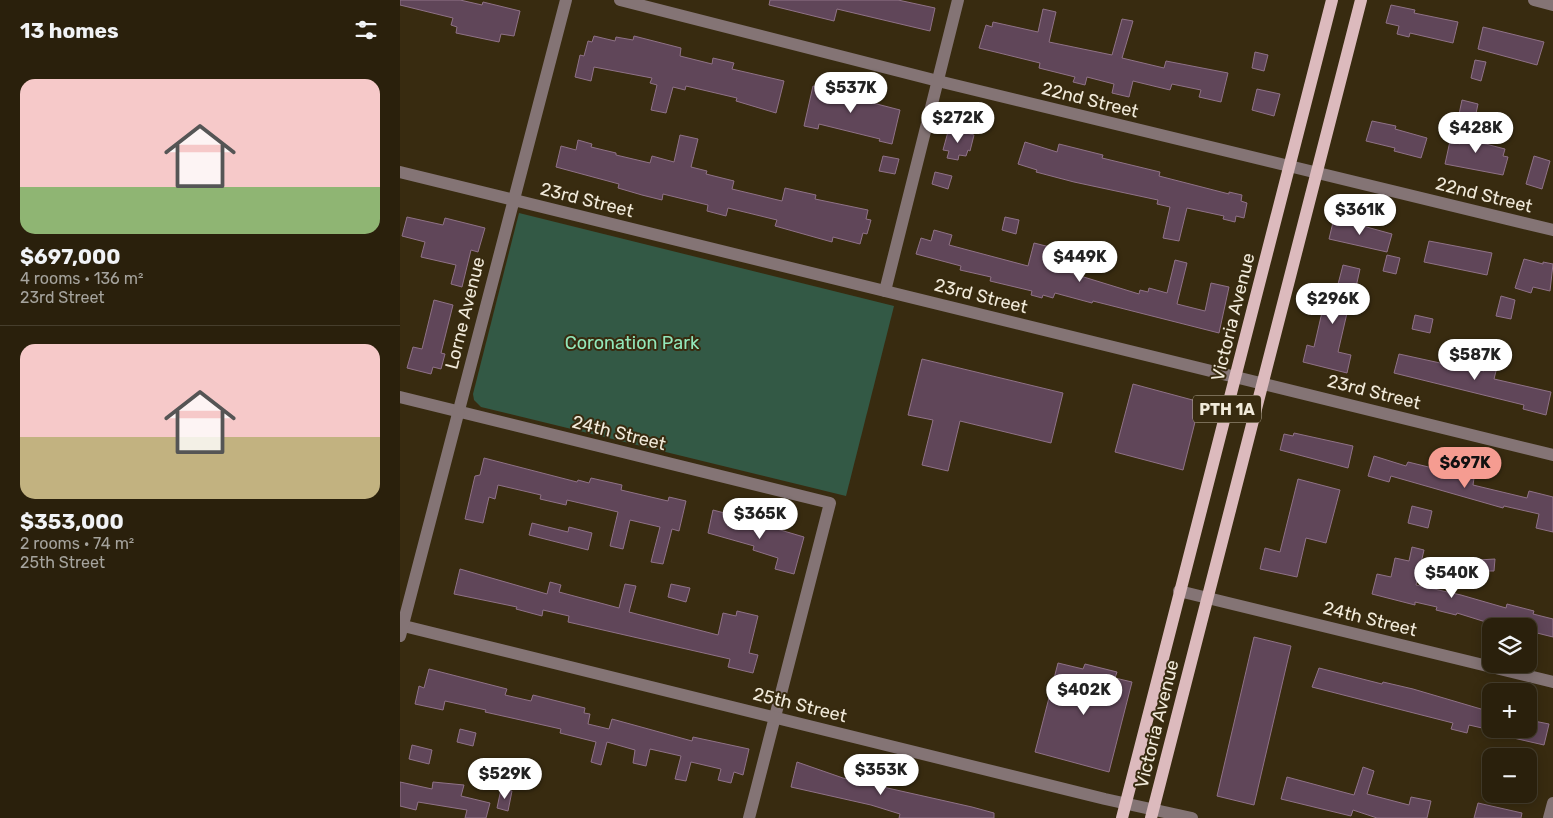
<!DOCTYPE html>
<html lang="en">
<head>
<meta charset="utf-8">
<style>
  body { margin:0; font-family:Rubik,sans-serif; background:#322815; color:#f1f3f6; height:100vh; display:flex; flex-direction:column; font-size:19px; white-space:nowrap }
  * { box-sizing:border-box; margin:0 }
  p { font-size:16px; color:#a5a39d }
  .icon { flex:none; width:28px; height:28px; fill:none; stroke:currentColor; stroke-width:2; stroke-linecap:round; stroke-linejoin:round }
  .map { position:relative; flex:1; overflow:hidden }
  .side { display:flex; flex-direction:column; background:#2a200c; width:400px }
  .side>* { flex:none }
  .buttons { position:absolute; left:1082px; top:618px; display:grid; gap:10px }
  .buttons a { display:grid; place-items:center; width:55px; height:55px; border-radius:10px; background:#2a200c; box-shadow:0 2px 12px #0003,0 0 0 1px #463e2d; font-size:25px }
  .price { position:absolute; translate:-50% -42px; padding:0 11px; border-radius:18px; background:#fff; color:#222; font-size:16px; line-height:32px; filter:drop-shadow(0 1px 2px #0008) }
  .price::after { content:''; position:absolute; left:50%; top:30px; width:15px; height:11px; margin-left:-8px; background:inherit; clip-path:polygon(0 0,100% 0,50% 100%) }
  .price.on { background:#f59c91; color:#111 }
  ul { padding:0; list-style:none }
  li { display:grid; align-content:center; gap:10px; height:265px; padding:0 20px }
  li+li { border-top:1px solid #463e2d }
  li span { display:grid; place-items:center; height:155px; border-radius:15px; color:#555 }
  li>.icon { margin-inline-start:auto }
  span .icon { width:90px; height:90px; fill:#fffc; stroke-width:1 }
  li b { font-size:21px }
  h2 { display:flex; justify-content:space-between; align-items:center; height:60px; padding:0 20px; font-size:21px }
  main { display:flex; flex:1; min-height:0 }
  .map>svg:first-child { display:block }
  .green { fill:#335945 }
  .building { fill:#604659; stroke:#8f7287 }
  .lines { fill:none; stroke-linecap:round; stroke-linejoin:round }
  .minor { stroke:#847475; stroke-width:12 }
  .major { stroke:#dcbabd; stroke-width:12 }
  .labels { text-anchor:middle; stroke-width:4; stroke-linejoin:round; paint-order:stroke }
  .shield { fill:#382b10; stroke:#bab19d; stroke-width:1 }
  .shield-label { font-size:16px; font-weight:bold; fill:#f1eada }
  .street-label { font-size:18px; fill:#f1eada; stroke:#382b10 }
  .park-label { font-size:18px; fill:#92e7ba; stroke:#382b10 }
</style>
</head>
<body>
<main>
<section class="side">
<h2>13 homes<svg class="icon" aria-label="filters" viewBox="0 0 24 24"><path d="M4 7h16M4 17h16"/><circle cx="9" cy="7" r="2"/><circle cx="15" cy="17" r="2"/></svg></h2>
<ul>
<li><span style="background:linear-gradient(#f6c9c9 70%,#8fb573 0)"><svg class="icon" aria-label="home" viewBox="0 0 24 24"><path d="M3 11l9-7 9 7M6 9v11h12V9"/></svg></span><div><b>$697,000</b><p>4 rooms · 136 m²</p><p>23rd Street</p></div></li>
<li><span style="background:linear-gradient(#f6c9c9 60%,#c2b280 0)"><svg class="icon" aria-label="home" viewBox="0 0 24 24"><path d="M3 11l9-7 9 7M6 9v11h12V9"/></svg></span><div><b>$353,000</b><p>2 rooms · 74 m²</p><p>25th Street</p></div></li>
</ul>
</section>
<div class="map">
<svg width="1153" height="818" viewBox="0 0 1153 818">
  <rect width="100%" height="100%" fill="#382b10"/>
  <path class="green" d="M 119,213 L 494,306 L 446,496 L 81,407 L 74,400 L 73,394 Z"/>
  <g class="building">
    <path d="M 0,0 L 60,0 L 82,5 L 83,2 L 120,11 L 114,36 L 101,34 L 99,42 L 56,33 L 57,27 L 51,25 L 53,18 L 0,5 Z"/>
    <path d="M 370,0 L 498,0 L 535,8 L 530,31 L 437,9 L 434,21 L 369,5 Z"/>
    <path d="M 991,5 L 1015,10 L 1014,13 L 1058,22 L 1053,43 L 1010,33 L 1009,37 L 997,34 L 999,26 L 986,23 Z"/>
    <path d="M 643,9 L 656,12 L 649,42 L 712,55 L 722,19 L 733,21 L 722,58 L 764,68 L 766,61 L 828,73 L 821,102 L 799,97 L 801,90 L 772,84 L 770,90 L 733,81 L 729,97 L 712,93 L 714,84 L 687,77 L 685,85 L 673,82 L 675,77 L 639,68 L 640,63 L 579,48 L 586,25 L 592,27 L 593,22 L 638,32 Z"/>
    <path d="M 1083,27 L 1144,42 L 1137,65 L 1078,49 Z"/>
    <path d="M 194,36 L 215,41 L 216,37 L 233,40 L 234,36 L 281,48 L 280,56 L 312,64 L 313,58 L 334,63 L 332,69 L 384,81 L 376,113 L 336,101 L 337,98 L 286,86 L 285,90 L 273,87 L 266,113 L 251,110 L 257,85 L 250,83 L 252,78 L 194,67 L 191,81 L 175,77 L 180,55 L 184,56 L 188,41 L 192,42 Z"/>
    <path d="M 855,52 L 868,55 L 864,71 L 852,68 Z"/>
    <path d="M 1075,60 L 1086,62 L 1081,81 L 1071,78 Z"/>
    <path d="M 413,86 L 430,90 L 431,88 L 474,98 L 473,103 L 500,110 L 492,144 L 479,141 L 480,139 L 419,124 L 418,129 L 404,126 Z"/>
    <path d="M 857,89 L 880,94 L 874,116 L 852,110 Z"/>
    <path d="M 1062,100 L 1078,104 L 1074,123 L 1058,119 Z"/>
    <path d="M 972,121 L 996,126 L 995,129 L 1027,138 L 1021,158 L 994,151 L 995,148 L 966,141 Z"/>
    <path d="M 549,128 L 574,135 L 570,151 L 568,150 L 566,156 L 559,155 L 558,160 L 547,158 L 549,151 L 543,150 Z"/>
    <path d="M 1063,130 L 1084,134 L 1082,143 L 1105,149 L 1103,156 L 1108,157 L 1103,175 L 1045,164 L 1050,141 L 1060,144 Z"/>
    <path d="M 280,135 L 298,139 L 291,167 L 307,171 L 306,174 L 334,181 L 332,189 L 382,201 L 385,188 L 416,195 L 415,199 L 468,210 L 466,219 L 471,220 L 467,234 L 463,233 L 460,244 L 433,237 L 432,242 L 375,226 L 377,220 L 328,208 L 326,216 L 307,211 L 308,205 L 263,194 L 262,200 L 242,195 L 218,188 L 219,184 L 156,167 L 161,146 L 176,150 L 178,140 L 192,144 L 191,147 L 216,153 L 216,155 L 250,163 L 252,156 L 274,162 Z"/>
    <path d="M 625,142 L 657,152 L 659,144 L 703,155 L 702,158 L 760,172 L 759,176 L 829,194 L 829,192 L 842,195 L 841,201 L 847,203 L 844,218 L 836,216 L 835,222 L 823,219 L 824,216 L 787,208 L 779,241 L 763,238 L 770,207 L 757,204 L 758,200 L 674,182 L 636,172 L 637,170 L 618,164 Z"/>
    <path d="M 483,156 L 499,159 L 495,174 L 479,171 Z"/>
    <path d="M 1134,156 L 1150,161 L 1142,189 L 1126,184 Z"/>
    <path d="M 535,172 L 552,176 L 548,189 L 532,184 Z"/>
    <path d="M 7,217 L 43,225 L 45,218 L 85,228 L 78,252 L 71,250 L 62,287 L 51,284 L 56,265 L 21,257 L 25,242 L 2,236 Z"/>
    <path d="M 605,217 L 619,220 L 616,234 L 602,230 Z"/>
    <path d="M 934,218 L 992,234 L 987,252 L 929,239 Z"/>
    <path d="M 534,230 L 552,235 L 549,245 L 628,266 L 634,243 L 666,251 L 661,270 L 739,294 L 740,290 L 748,292 L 749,288 L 767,293 L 775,260 L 787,263 L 777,304 L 805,311 L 811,283 L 829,287 L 819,333 L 693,301 L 692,303 L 655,293 L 653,298 L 643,295 L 642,298 L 631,295 L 632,291 L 590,281 L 591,277 L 560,270 L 561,266 L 516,254 L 521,238 L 531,241 Z"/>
    <path d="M 1029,241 L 1092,253 L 1087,275 L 1024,262 Z"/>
    <path d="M 987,255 L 1000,258 L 996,274 L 983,271 Z"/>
    <path d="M 1124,259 L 1143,264 L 1143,262 L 1153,264 L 1150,291 L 1133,287 L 1131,293 L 1115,288 Z"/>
    <path d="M 943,265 L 960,269 L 956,287 L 950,286 L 944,313 L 947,313 L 938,352 L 951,355 L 947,373 L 903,362 L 907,345 L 914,347 L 928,286 L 937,288 Z"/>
    <path d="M 1101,296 L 1115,300 L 1111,319 L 1096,316 Z"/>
    <path d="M 34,300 L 53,305 L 41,353 L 45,354 L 41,369 L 33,367 L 31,374 L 7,368 L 13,347 L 22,349 Z"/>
    <path d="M 1015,315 L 1033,319 L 1030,333 L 1012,329 Z"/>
    <path d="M 1089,353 L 1100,355 L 1094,379 L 1151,392 L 1146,415 L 1123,409 L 1124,405 L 994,373 L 999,354 L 1063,368 L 1064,365 L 1084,371 Z"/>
    <path d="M 522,359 L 663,393 L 651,443 L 560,421 L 548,471 L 522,465 L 533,420 L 508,415 Z"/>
    <path d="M 733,384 L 800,402 L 783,470 L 715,452 Z"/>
    <path d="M 894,433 L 953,446 L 948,468 L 880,450 L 884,434 L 893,436 Z"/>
    <path d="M 974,456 L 1006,466 L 1008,462 L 1074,478 L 1073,485 L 1127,498 L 1129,491 L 1153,497 L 1153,532 L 1136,528 L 1139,514 L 1104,506 L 1103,508 L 991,476 L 989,482 L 968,476 Z"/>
    <path d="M 84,458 L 177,482 L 178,480 L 189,483 L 191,478 L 222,485 L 221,490 L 268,501 L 269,497 L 286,501 L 279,531 L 272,529 L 263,564 L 251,562 L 260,527 L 230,520 L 223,549 L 210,546 L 218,512 L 167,500 L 166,505 L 140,499 L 141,495 L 98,485 L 95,499 L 89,497 L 83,523 L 65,519 L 75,476 L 80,475 Z"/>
    <path d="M 898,479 L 940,490 L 926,543 L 906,538 L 897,577 L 860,569 L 865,548 L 880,552 Z"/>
    <path d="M 1012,506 L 1032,511 L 1028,528 L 1008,523 Z"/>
    <path d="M 313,510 L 336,516 L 334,523 L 359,529 L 360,524 L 404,537 L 394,574 L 375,569 L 378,558 L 353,550 L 354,546 L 308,533 Z"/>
    <path d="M 132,523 L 168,532 L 169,527 L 192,533 L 188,550 L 129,535 Z"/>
    <path d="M 1012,547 L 1024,550 L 1016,585 L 1061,595 L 1106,608 L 1107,604 L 1134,611 L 1133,614 L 1153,619 L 1153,637 L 1129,631 L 1129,626 L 1089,623 L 1057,613 L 1056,615 L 1036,610 L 1037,607 L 1015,602 L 1015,605 L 972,594 L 977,574 L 991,577 L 995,558 L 1009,561 Z"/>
    <path d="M 1095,559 L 1094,571 L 1078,571 L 1078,560 Z"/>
    <path d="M 60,569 L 147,594 L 150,582 L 161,585 L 159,592 L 219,608 L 225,584 L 236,586 L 229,612 L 318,635 L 323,613 L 336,616 L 337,611 L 358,616 L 349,653 L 358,655 L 353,673 L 328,667 L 330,659 L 168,622 L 169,616 L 143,610 L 142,616 L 116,609 L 117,607 L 54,594 Z"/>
    <path d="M 271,584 L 290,588 L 286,602 L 268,597 Z"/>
    <path d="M 854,637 L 891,646 L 854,805 L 817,796 Z"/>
    <path d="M 658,663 L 683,669 L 685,664 L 717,672 L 715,678 L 732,682 L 709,772 L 635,752 Z"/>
    <path d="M 919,668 L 982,684 L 983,682 L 1013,689 L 1081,709 L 1091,710 L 1091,730 L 1069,725 L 1067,733 L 1051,729 L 1053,723 L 912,687 Z"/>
    <path d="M 29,669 L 107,689 L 105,695 L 131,701 L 133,695 L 185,708 L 184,713 L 190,714 L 188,724 L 209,729 L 212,719 L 292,741 L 293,737 L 349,749 L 343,775 L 334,772 L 331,783 L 318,780 L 321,769 L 291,762 L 286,781 L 275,779 L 281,756 L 250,749 L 246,766 L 233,763 L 235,750 L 207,742 L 201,765 L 191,762 L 196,742 L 160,733 L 161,729 L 85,712 L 86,710 L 45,701 L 43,710 L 15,704 L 19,686 L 24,688 Z"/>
    <path d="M 1129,720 L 1149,724 L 1144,745 L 1096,734 L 1096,729 L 1129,729 Z"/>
    <path d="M 60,729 L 76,733 L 73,746 L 57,742 Z"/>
    <path d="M 12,745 L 32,750 L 29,764 L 9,759 Z"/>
    <path d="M 397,762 L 443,778 L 572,807 L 594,813 L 594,818 L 499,818 L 500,814 L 471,805 L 391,787 Z"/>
    <path d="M 963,767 L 974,771 L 967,794 L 1009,805 L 1011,797 L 1031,801 L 1027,818 L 977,818 L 953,810 L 951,816 L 881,799 L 887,777 L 954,795 Z"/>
    <path d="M 0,782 L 32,789 L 33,782 L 64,785 L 61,796 L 90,803 L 86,818 L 65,818 L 67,810 L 18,802 L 16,810 L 0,806 Z"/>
    <path d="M 101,789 L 112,791 L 108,811 L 97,808 Z"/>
    <path d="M 1078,803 L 1122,813 L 1121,818 L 1074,818 Z"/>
  </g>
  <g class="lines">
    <g class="minor">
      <path d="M 220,0 L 538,81 L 1153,230"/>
      <path d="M 1134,0 L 1153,5"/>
      <path d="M 0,172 L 1153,455"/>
      <path d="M 485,291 L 558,0"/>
      <path d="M 0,397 L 430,503 L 349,818"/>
      <path d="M 779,591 L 1153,682"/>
      <path d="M 0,625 L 705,799 L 792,818"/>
      <path d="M 0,636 L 166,0"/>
      <path d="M 1149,818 L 1153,803"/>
    </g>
    <g class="major">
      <path d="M 722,818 L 932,0"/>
      <path d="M 751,818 L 961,0"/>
    </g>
  </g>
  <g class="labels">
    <rect class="shield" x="793" y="395.5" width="68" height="27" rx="4"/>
    <g class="shield-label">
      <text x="827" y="415">PTH 1A</text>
    </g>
    <g class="street-label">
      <text transform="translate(690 100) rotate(14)" y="6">22nd Street</text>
      <text transform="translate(1084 195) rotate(14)" y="6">22nd Street</text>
      <text transform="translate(187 200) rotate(14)" y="6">23rd Street</text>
      <text transform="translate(581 296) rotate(14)" y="6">23rd Street</text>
      <text transform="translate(65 313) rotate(-76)" y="6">Lorne Avenue</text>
      <text transform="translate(833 317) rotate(-76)" y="6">Victoria Avenue</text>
      <text transform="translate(974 392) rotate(14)" y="6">23rd Street</text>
      <text transform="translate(219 433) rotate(14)" y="6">24th Street</text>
      <text transform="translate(970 619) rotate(14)" y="6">24th Street</text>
      <text transform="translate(400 705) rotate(14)" y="6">25th Street</text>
      <text transform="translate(757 724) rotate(-76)" y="6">Victoria Avenue</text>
    </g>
    <g class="park-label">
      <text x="232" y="349">Coronation Park</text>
    </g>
  </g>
</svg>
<div class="buttons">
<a><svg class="icon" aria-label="layers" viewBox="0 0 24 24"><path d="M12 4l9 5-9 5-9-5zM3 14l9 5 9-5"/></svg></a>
<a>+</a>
<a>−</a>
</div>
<b class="price" style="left:451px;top:114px">$537K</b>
<b class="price" style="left:558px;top:144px">$272K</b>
<b class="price" style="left:1076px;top:154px">$428K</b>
<b class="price" style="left:960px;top:236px">$361K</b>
<b class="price" style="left:680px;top:283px">$449K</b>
<b class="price" style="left:933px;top:325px">$296K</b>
<b class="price" style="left:1075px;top:381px">$587K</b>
<b class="price on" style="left:1065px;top:489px">$697K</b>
<b class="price" style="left:360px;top:540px">$365K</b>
<b class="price" style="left:1052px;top:599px">$540K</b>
<b class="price" style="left:684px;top:716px">$402K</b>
<b class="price" style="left:481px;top:796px">$353K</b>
<b class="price" style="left:105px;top:800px">$529K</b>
</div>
</main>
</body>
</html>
